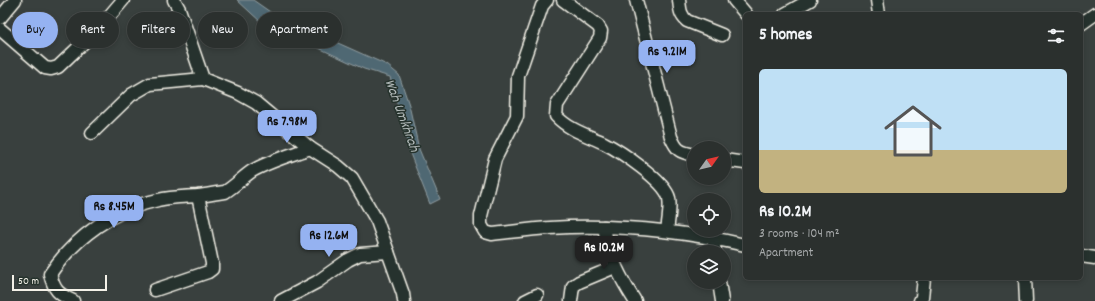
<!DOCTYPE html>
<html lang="en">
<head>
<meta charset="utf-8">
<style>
  body { margin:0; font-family:Dekko,sans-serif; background:#373c3a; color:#f1f3f6; height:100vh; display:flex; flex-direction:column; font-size:15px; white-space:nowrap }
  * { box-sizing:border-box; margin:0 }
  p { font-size:13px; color:#a6a9aa }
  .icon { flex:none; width:22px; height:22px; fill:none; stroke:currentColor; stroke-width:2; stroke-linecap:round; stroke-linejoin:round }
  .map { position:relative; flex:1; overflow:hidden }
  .side { position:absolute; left:743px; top:12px; width:340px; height:268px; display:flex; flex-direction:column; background:#2b302e; border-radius:6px; box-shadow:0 2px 6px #0003,0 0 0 1px #474b4a }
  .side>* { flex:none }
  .hud { position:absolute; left:12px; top:12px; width:380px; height:36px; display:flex; gap:8px }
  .needle { width:26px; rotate:56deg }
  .tools { position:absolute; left:687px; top:141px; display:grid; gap:8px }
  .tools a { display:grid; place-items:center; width:44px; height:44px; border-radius:50%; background:#2b302e; box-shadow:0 2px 6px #0003,0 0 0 1px #474b4a; font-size:20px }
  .scale { position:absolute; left:12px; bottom:10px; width:95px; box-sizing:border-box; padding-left:4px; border:2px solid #f4f1e8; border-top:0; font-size:11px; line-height:14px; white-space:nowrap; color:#f4f1e8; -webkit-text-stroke:3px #26332d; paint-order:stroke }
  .price { position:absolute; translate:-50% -34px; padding:0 9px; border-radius:8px; background:#95b2f1; color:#111; font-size:13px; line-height:26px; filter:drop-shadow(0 1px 2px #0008) }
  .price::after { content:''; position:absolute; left:50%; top:24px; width:12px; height:9px; margin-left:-6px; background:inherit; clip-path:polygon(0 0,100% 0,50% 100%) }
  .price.current { background:#222; color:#fff }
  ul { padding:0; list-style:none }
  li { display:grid; align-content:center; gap:8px; height:212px; padding:0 16px }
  li span { display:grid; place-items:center; height:124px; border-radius:6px; color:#555 }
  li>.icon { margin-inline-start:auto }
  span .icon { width:72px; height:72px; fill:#fffc; stroke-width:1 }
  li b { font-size:17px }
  h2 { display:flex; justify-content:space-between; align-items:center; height:48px; padding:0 16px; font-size:17px }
  .chip { padding:0 14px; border-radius:18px; background:#2b302e; box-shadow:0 2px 6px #0003,0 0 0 1px #474b4a; font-size:14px; line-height:36px }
  .chip.current { background:#95b2f1; color:#111 }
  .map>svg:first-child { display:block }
  .water { fill:#4f6773; stroke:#919ea2 }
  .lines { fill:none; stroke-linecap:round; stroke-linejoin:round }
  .street-casing { stroke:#f4f1e8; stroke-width:15 }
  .street { stroke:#26332d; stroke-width:12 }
  .labels { text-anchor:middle; stroke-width:3; stroke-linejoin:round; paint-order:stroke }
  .water-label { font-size:15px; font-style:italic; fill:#b2bab9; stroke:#26332d }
</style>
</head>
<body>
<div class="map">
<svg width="1095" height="301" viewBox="0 0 1095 301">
  <rect width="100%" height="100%" fill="#39403e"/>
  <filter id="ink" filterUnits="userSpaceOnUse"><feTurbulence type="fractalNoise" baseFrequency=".025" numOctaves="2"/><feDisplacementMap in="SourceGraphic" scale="8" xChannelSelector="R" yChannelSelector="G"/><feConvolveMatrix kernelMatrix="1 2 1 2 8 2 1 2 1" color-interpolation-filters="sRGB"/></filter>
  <g filter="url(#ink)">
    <path class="water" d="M 237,0 L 253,0 L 273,14 L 387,65 L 399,75 L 409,105 L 419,149 L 440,199 L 430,204 L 411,156 L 390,77 L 364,69 L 295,37 L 263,24 Z"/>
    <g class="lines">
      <defs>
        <g id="street">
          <path d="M 174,0 L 179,9 L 203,79 L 238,93 L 256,103 L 310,148 L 338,166 L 352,178 L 377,221 L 403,294 L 404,301"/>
          <path d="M 547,0 L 542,6 L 518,76 L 517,116 L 495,159 L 481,216 L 481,225 L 485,232 L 492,234 C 511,232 531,229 550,228 C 615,224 682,231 745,245"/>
          <path d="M 563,0 L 598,26 L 601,31 L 600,38 L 557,105 L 556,116 C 569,130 587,135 604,143 C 620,151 665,181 669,198 C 671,208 668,221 667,231"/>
          <path d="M 636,0 L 671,137 C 677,151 680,152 694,155"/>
          <path d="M 679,0 C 680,9 680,15 687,21 L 722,35"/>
          <path d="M 734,0 L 746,14"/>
          <path d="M 877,0 L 879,14"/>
          <path d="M 785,14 L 810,0"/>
          <path d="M 0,18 L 15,0"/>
          <path d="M 1081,24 L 1095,14"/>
          <path d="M 0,29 L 45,68 L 51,69 L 58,67 L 100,27 L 123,0"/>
          <path d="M 92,133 L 131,95 L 150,84 L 203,79"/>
          <path d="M 724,160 L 745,163"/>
          <path d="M 604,227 C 609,256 619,276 635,301"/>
          <path d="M 713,239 L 715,252"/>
          <path d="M 1081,256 L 1095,258"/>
          <path d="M 1025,278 L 1026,301"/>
          <path d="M 719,282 L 722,301"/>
          <path d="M 155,290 L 208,272 L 212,269 L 212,263 L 198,196"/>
          <path d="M 73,301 C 58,294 54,290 50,274 C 75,237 114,209 158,200 C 171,197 184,197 198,196 C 207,195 216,193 225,192 C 235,186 243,177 252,171 C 270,161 291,155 310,148"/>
          <path d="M 281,301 L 317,282 L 348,260 L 360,254 L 388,252"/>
          <path d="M 525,301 L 537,295"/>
          <path d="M 571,301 L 573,286 L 579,282 L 615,267"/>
          <path d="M 920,301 L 922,297 L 924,278"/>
        </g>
      </defs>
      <use href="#street" class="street-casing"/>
      <use href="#street" class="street"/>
    </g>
  </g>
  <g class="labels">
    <g class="water-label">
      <text transform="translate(403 115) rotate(70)" y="5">Wah Umkhrah</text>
    </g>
  </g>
</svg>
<div class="tools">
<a><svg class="needle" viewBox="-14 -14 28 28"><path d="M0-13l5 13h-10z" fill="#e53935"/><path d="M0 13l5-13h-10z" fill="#a6a9aa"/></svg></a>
<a><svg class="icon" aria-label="locate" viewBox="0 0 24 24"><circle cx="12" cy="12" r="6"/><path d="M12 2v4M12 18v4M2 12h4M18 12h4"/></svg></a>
<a><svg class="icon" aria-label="layers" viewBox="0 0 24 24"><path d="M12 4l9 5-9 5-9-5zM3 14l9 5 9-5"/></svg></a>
</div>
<div class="scale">50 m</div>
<b class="price" style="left:667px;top:74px">Rs 9.21M</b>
<b class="price" style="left:287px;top:144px">Rs 7.98M</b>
<b class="price" style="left:114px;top:229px">Rs 8.45M</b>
<b class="price" style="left:329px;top:258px">Rs 12.6M</b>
<b class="price current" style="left:604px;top:270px">Rs 10.2M</b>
<div class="hud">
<a class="chip current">Buy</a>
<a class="chip">Rent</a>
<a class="chip">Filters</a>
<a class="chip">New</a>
<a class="chip">Apartment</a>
</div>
<section class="side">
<h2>5 homes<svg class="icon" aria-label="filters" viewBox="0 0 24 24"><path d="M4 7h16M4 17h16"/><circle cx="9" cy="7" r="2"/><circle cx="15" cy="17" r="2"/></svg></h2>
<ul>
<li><span style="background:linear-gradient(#bfe0f5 65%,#c2b280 0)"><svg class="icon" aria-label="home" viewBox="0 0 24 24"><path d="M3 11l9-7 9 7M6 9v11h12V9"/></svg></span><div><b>Rs 10.2M</b><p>3 rooms · 104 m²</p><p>Apartment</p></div></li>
</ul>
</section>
</div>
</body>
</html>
